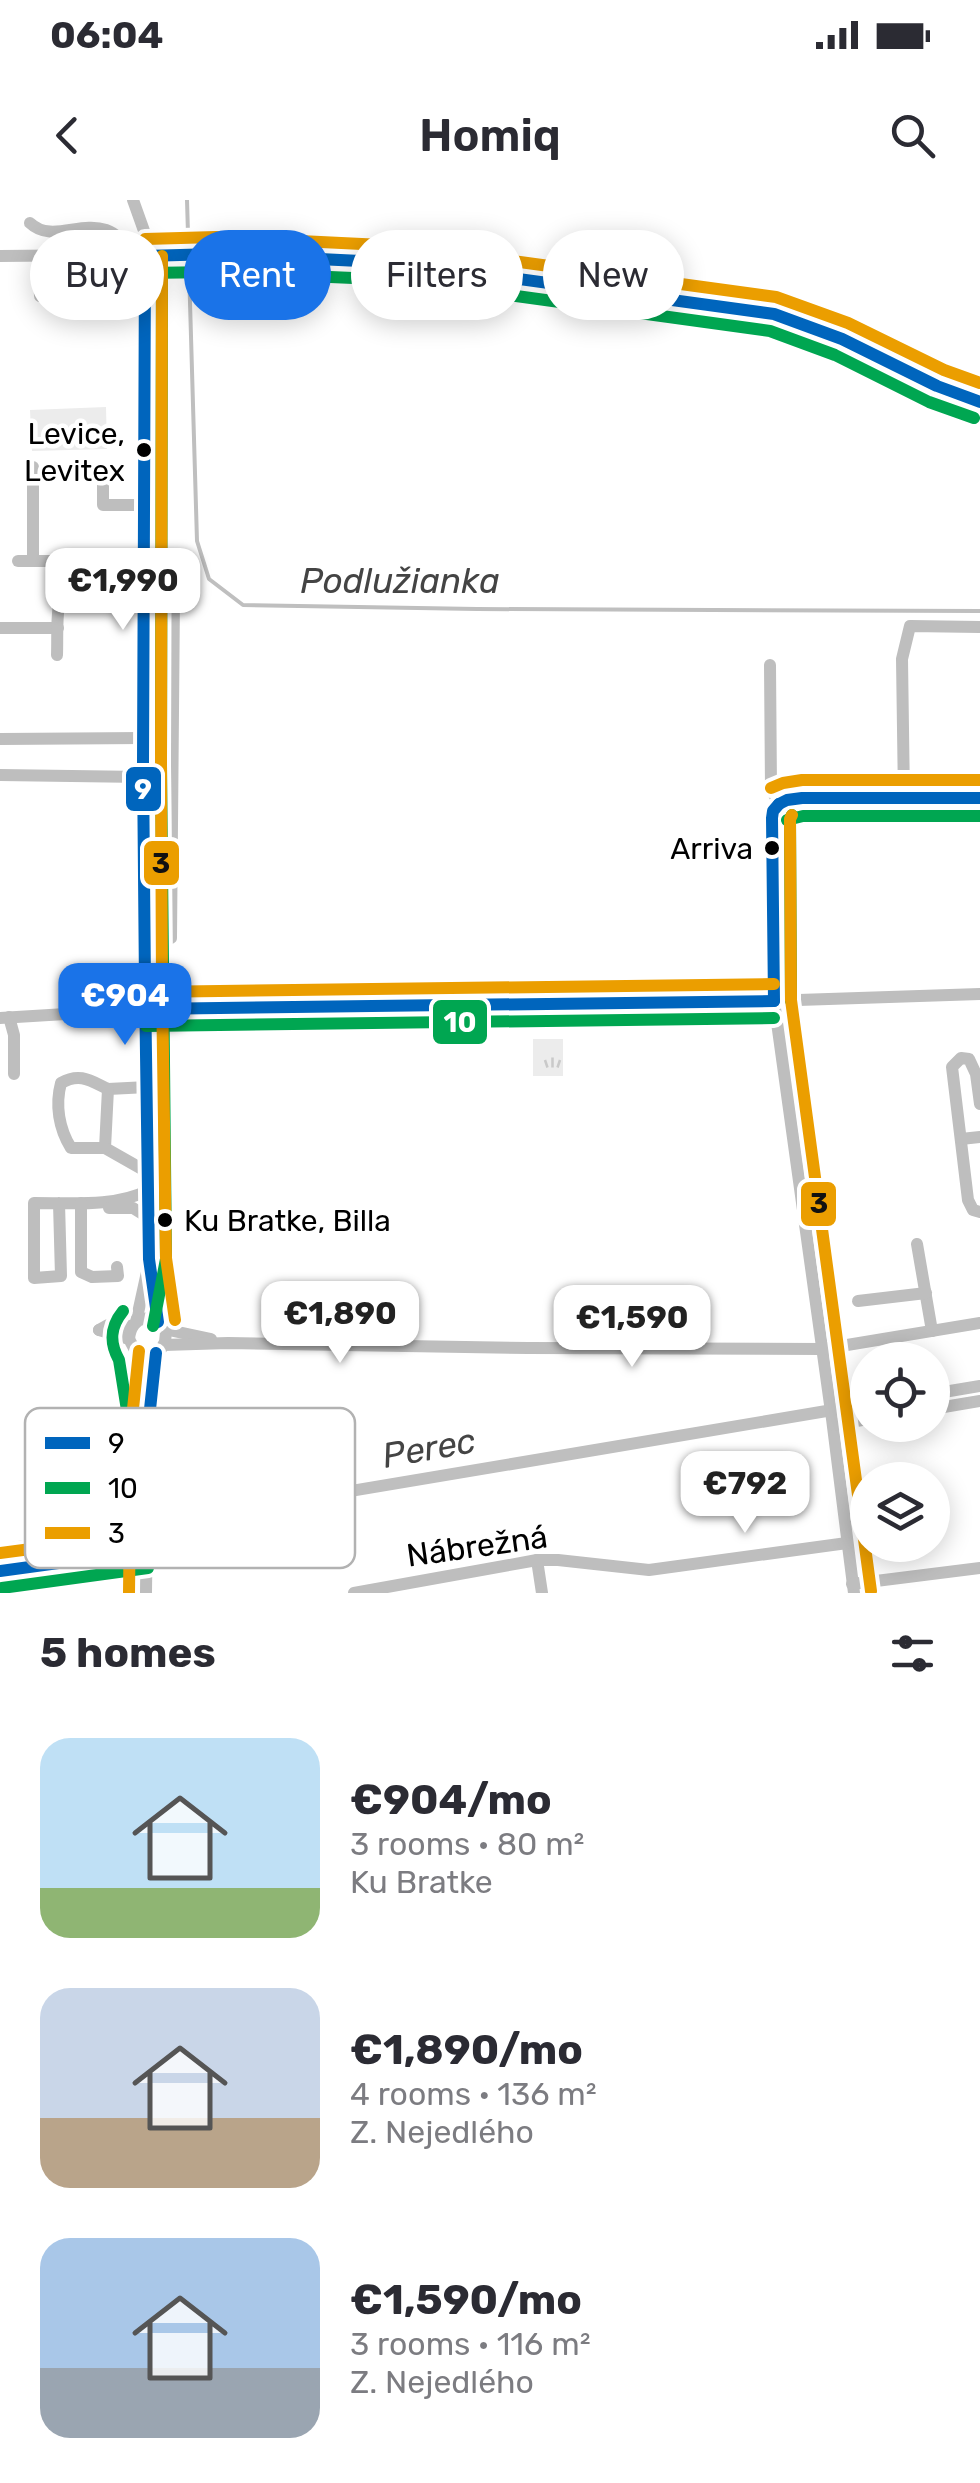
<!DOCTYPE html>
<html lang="en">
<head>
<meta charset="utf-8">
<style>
  body { margin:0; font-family:Rubik,sans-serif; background:#f7f7f7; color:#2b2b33; height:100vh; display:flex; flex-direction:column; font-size:38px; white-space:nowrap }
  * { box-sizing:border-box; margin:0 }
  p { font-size:32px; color:#7c7c81 }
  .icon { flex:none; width:55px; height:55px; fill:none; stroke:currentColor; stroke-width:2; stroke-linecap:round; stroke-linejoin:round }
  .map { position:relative; height:1393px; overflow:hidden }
  .details { display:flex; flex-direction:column; background:#fff; flex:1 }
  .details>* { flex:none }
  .hud { position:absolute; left:30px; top:30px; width:920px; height:90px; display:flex; gap:20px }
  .controls { position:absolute; left:850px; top:1142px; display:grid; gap:20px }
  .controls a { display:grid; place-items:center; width:100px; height:100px; border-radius:50%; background:#fff; box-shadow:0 5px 25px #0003; font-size:50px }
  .price { position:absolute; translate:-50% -85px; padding:0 22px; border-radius:20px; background:#fff; color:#222; font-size:32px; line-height:65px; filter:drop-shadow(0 2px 5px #0008) }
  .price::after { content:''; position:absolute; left:50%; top:60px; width:30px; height:22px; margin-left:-15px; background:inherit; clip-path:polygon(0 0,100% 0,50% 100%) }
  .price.current { background:#1a73e8; color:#fff }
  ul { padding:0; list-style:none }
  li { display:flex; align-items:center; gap:30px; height:250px; padding:0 40px }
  li span { display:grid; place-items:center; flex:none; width:280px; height:200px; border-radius:30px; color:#555 }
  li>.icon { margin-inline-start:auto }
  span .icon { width:120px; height:120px; fill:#fffc; stroke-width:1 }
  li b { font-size:42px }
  h2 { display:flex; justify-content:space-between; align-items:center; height:120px; padding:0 40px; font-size:42px }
  .pill { padding:0 35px; border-radius:45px; background:#fff; box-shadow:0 5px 25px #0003; font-size:35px; line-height:90px }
  .pill.current { background:#1a73e8; color:#fff }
  .status { display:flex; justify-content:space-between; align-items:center; height:70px; padding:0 50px; background:#fff; direction:ltr }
  .status svg { height:28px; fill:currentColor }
  header { display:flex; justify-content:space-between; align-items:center; height:130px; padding:0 40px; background:#fff; font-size:45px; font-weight:600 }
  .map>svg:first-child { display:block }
  .green { fill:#ececec }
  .park { fill:url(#park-tufts) }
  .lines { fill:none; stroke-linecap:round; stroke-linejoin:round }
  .stream { stroke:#bfbfbf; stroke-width:4 }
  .canal { stroke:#bfbfbf; stroke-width:12 }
  .minor { stroke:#bebebe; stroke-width:12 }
  .bus-1-casing { stroke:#fff; stroke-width:20 }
  .bus-2-casing { stroke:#fff; stroke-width:20 }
  .bus-3-casing { stroke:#fff; stroke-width:20 }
  .bus-1 { stroke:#0065bd; stroke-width:12 }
  .bus-2 { stroke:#00a651; stroke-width:12 }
  .bus-3 { stroke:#eb9e00; stroke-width:12 }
  .bus-dot { fill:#000; stroke:#fff; stroke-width:4 }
  .labels { text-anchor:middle; stroke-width:9; stroke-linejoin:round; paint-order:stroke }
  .bus-label { font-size:30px; fill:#000; stroke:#fff; text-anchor:end }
  .street-label { font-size:32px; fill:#000; stroke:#fff }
  .water-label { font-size:35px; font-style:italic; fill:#444; stroke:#fff }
  .key { fill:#fff; stroke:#b2b2b2; stroke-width:2.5 }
  .key-label { font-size:28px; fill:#000 }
  .line-badge { stroke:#fff; stroke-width:4 }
  .badge-label { font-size:28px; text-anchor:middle; font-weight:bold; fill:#fff }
  .pale-badge-label { font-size:28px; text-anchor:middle; font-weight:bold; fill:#111 }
</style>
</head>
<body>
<div class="status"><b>06:04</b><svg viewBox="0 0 49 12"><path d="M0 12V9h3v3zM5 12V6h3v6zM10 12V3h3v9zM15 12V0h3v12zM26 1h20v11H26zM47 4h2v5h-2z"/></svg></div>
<header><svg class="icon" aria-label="back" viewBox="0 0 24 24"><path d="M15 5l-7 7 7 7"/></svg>Homiq<svg class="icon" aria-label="search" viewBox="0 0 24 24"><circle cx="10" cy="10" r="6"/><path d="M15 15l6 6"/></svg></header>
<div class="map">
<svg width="980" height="1393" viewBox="0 0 980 1393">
  <defs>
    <pattern id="park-tufts" width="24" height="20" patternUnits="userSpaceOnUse" patternTransform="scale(2.5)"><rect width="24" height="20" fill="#ececec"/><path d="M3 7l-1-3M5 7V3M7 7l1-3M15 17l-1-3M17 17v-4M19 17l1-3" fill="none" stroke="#c9c9c9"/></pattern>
  </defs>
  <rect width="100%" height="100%" fill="#fff"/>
  <path class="green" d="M 106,207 L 107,249 L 32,251 L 30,210 Z"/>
  <rect class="park" x="533" y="839" width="30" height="37"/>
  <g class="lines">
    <path class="stream" d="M 187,0 L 197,341 L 209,379 L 243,405 L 477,409 L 980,411"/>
    <g class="canal">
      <path d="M 932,1194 L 980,1186"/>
      <path d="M 0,1350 L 868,1204"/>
    </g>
    <g class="minor">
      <path d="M 133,0 L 153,56"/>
      <path d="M 30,23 C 51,43 80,21 106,30 C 118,34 128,47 136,56"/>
      <path d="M 0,56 L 215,54 L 402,63 L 774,114 L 842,139 L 937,186 L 980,202"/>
      <path d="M 145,56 L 143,565 L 145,786 L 149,1059 L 158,1122"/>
      <path d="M 38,57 L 40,96"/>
      <path d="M 33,267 L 33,361"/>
      <path d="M 103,284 L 103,305 L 144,305"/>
      <path d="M 18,361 L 144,361"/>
      <path d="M 144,375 L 174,397 L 171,738 L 151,748 L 145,748"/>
      <path d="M 0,428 L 58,428"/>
      <path d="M 57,455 C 58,429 54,398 70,376 L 144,375 L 161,370 L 163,217 L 145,196"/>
      <path d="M 770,465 L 771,589 L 779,604"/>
      <path d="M 0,539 L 144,538"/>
      <path d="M 143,565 L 172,586"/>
      <path d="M 0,575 L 143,577"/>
      <path d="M 904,598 L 902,459 L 910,426 L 980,427"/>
      <path d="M 779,604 L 773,611 L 772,618 L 774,801 L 832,1219 L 854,1393"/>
      <path d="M 779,604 L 787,600 L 802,598 L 980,598"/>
      <path d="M 9,817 L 14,835 L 14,874"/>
      <path d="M 0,818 L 180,807 L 768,801 L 980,794"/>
      <path d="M 148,887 L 108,889 L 105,948 L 149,973"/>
      <path d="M 980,904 L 976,874 L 969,859 L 961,858 L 952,867 L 968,1000 L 973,1010 L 980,1012"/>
      <path d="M 961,939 L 980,937"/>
      <path d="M 105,948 L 71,948 C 59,929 55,905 61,883 C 80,872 91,881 108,889"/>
      <path d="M 59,1003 L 61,1076 L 34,1078 L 34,1003 C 72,1003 116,1007 149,990"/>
      <path d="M 81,1003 L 81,1072 L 92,1077 L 118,1076 L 117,1067"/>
      <path d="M 109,1008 L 133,1008 L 149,1018"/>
      <path d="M 917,1044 L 932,1131"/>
      <path d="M 858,1101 L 926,1093"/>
      <path d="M 136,1122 L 147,1072"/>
      <path d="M 164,1129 L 211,1139"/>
      <path d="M 99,1130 L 129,1139 L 136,1152 L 146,1211"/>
      <path d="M 99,1130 L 108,1125 L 132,1126"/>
      <path d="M 129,1139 C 131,1115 154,1111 166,1132 L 165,1142 L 161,1149"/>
      <path d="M 164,1145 L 228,1143 L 528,1148 L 823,1149 L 980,1123"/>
      <path d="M 932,1209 L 980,1201"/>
      <path d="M 833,1225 L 868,1219"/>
      <path d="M 537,1360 L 542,1393"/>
      <path d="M 0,1371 L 146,1351"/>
      <path d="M 852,1384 L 980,1368"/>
      <path d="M 146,1393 L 148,1228 L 156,1153"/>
      <path d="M 354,1393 L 537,1360 L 558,1360 L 649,1370 L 847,1343"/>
    </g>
    <defs>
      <g id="bus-1">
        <path d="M 145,56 L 143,565 L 145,786 L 149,1059 L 158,1122"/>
        <path d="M 145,56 L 215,54 L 402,63 L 774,114 L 842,139 L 937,186 L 980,202"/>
        <path d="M 779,604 L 787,600 L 802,598 L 980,598"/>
        <path d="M 774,801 L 772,618 L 773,611 L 779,604"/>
        <path d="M 146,809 L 774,801"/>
        <path d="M 146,1351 L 148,1228 L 156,1153"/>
        <path d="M 0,1371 L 146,1351"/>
      </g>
      <g id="bus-2">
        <path d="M 145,73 L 215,72 L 400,80 L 770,131 L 835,155 L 929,202 L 974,218"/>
        <path d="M 787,620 L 803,616 L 980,616"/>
        <path d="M 791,801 L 790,619 L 792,615"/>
        <path d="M 146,826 L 774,818"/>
        <path d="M 123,1111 C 110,1127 109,1142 119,1160 L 130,1229 L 129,1351"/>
        <path d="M 153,1126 L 166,1059 L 161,565 L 162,56"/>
        <path d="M 2,1388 L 148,1368"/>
      </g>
      <g id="bus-3">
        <path d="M 145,39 L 216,37 L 403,46 L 776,97 L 848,123 L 944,170 L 980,183"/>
        <path d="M 162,56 L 161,565 L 162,786 L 166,1058 L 175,1120"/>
        <path d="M 771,588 L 783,583 L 802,580 L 980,580"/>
        <path d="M 792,615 L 790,619 L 791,800 L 871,1391"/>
        <path d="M 146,792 L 774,784"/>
        <path d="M 0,1353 L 144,1334"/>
        <path d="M 129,1393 L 131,1228 L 139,1151"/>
      </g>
    </defs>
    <use href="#bus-1" class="bus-1-casing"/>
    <use href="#bus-2" class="bus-2-casing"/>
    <use href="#bus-3" class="bus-3-casing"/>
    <use href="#bus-1" class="bus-1"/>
    <use href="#bus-2" class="bus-2"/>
    <use href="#bus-3" class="bus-3"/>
  </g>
  <g class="bus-dot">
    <circle cx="144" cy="250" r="9"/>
    <circle cx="772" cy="648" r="9"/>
    <circle cx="165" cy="1020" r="9"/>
  </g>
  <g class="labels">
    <g class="bus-label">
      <text x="125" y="244">Levice,<tspan x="125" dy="37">Levitex</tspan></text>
      <text x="753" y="659">Arriva</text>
      <text x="184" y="1031" text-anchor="start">Ku Bratke, Billa</text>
    </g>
    <g class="street-label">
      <text transform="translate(477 1346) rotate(-8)" y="11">Nábrežná</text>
    </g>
    <g class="water-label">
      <text x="400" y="393">Podlužianka</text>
      <text transform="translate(429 1248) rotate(-10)" y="12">Perec</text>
    </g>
  </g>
  <rect x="25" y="1208" width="330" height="160" rx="15" class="key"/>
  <rect x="45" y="1237" width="45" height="12" fill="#0065bd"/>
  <rect x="45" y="1282" width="45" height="12" fill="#00a651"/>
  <rect x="45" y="1327" width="45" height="12" fill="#eb9e00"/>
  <g class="key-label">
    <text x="108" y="1253">9</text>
    <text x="108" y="1298">10</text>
    <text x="108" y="1343">3</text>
  </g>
  <g class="line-badge">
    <rect x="124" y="565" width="39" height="48" rx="10" fill="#0065bd"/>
    <rect x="142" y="639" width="39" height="48" rx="10" fill="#eb9e00"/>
    <rect x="431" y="798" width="58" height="48" rx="10" fill="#00a651"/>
    <rect x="799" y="980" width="39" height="48" rx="10" fill="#eb9e00"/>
  </g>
  <g class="badge-label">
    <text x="143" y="599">9</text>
    <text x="460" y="832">10</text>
  </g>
  <g class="pale-badge-label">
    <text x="161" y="673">3</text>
    <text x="819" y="1013">3</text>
  </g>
</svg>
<div class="controls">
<a><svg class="icon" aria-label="locate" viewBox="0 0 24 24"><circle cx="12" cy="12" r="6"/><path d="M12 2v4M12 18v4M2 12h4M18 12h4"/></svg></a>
<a><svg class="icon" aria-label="layers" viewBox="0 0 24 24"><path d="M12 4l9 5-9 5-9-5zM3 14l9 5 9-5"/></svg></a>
</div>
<b class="price" style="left:123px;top:433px">€1,990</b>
<b class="price current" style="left:125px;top:848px">€904</b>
<b class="price" style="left:340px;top:1166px">€1,890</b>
<b class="price" style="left:632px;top:1170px">€1,590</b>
<b class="price" style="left:745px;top:1336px">€792</b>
<div class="hud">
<a class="pill">Buy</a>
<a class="pill current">Rent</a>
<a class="pill">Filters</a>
<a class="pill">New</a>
</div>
</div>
<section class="details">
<h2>5 homes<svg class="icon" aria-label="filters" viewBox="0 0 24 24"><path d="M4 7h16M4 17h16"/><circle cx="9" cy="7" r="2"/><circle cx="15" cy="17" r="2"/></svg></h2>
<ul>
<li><span style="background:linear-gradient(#bfe0f5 75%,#8fb573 0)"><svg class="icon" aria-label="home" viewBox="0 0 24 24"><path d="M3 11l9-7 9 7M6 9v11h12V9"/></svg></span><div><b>€904/mo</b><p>3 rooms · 80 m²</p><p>Ku Bratke</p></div></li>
<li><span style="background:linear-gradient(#c9d6e8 65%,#b9a48a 0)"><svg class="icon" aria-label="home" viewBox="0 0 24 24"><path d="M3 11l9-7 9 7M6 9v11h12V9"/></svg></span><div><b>€1,890/mo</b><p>4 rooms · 136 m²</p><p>Z. Nejedlého</p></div></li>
<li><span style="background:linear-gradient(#a9c7e8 65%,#9aa5b1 0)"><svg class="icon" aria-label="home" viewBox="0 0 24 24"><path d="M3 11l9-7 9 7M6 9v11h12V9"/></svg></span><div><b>€1,590/mo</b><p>3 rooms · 116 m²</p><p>Z. Nejedlého</p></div></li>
</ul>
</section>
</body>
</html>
